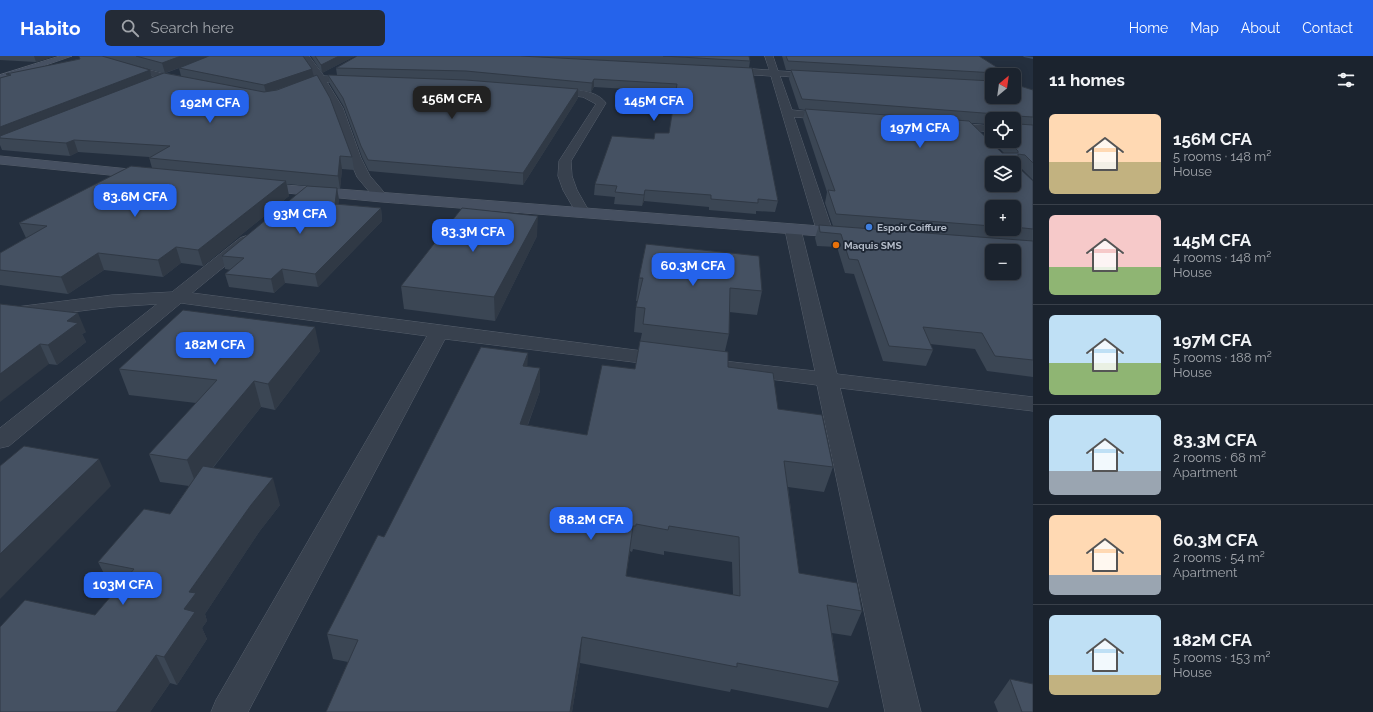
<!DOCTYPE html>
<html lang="en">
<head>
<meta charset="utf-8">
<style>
  body { margin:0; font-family:Raleway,sans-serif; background:#242b36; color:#f1f3f6; height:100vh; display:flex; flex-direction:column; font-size:15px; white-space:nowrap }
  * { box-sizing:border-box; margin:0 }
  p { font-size:13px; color:#a0a4aa }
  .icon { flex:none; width:22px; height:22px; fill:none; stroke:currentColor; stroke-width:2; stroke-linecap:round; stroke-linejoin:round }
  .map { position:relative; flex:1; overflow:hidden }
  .sheet { display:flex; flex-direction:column; background:#1b232e; width:340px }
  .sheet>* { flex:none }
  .needle { width:26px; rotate:29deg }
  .tools { position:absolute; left:985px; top:12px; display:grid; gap:8px }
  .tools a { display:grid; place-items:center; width:36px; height:36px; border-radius:6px; background:#1b232e; box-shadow:0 2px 10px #0003,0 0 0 1px #39404a; font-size:20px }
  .price { position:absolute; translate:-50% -34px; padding:0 9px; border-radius:8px; background:#2563eb; color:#fff; font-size:13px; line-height:26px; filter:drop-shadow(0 1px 2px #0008) }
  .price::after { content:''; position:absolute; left:50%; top:24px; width:12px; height:9px; margin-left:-6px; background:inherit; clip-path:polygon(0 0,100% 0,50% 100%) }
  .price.current { background:#222; color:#fff }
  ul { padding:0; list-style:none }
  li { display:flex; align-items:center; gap:12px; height:100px; padding:0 16px }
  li+li { border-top:1px solid #39404a }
  li span { display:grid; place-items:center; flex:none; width:112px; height:80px; border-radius:6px; color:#555 }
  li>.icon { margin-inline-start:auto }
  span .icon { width:48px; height:48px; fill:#fffc; stroke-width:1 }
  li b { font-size:17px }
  h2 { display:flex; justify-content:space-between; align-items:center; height:48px; padding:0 16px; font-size:17px }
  header { display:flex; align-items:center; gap:24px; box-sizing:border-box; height:56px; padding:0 20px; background:#2563eb; color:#fff }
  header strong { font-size:19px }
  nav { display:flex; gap:22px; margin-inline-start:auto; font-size:14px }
  .search { width:280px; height:36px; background:#242b36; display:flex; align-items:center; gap:10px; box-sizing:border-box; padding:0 14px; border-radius:6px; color:#a0a4aa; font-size:15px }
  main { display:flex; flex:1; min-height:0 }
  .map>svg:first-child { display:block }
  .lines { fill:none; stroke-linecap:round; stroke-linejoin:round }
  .stream { fill:#394c67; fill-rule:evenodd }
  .street-casing { stroke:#565f6c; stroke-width:1 }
  .secondary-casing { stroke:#565f6c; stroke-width:1 }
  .street { fill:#38414e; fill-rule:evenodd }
  .secondary { fill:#465061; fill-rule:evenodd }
  .wall { fill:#3b4654; fill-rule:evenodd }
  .shaded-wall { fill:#303945 }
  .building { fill:#455162; stroke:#303945; fill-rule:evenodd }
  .shop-dot { fill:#3f7fe0; stroke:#1d2633; stroke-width:1.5 }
  .food-dot { fill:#e8710a; stroke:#1d2633; stroke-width:1.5 }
  .labels { text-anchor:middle; stroke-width:3.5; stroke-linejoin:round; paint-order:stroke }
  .far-poi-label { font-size:10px; font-weight:bold; fill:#b4bcc9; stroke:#1d2633; text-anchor:start }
</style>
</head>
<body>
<header>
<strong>Habito</strong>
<div class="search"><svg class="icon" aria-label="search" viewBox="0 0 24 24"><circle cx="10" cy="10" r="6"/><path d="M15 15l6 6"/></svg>Search here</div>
<nav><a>Home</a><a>Map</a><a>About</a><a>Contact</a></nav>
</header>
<main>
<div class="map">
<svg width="1033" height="656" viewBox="0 0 1033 656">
  <rect width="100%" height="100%" fill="#242f3e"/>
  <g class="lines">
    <path class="stream" d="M 1023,0 L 1033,1 L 1033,3 L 1024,1 Z"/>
    <defs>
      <g id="street">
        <path d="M 82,0 L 96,0 L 188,24 L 190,26 L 185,29 Z"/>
        <path d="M 301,0 L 309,0 L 324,20 L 358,21 L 363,24 L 358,27 L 327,26 L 343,52 L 361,102 L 370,120 L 389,142 L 387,145 L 377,145 L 357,121 L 349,102 L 333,52 Z"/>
        <path d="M 765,0 L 773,0 L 778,15 L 819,17 L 824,20 L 819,23 L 780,20 L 792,54 L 833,58 L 838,61 L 833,64 L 794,61 L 833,176 L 831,179 L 819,179 L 817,176 L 771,20 L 722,17 L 718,14 L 722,11 L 769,14 Z"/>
        <path d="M 548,32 C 566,34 594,31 606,47 L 571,105 L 572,120 L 577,134 L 590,157 L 588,160 L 578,160 L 563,134 L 558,120 L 559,105 L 596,48 L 583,41 L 545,37 L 543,35 Z"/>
        <path d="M 945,66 L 992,70 L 992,76 L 941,71 L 939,69 Z"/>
        <path d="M 793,169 L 799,171 L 801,174 L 837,318 L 1033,341 L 1033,355 L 840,332 L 921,656 L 885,656 L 817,329 L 714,316 L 706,315 L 703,310 L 706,305 L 714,304 L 815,315 L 785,174 L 787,171 Z"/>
        <path d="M 246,180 L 252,182 L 254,185 L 252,188 L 192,237 L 666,298 L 673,300 L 676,304 L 673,308 L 666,310 L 445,283 L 248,656 L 211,656 L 216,644 L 427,280 L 181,247 L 9,390 L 0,392 L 0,372 L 157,248 L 112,251 L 0,265 L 0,253 L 112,239 L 172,236 L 240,182 Z"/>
      </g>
      <g id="secondary">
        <path d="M 60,0 L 72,0 L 0,25 L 0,19 Z"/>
        <path d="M 0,100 L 149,115 L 154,116 L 156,119 L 154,122 L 149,123 L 0,108 Z"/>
        <path d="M 259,127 L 846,172 L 852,174 L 854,177 L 852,180 L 846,182 L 382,146 L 254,134 L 252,131 L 254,128 Z"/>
      </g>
    </defs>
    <use href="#street" class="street-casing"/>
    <use href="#secondary" class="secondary-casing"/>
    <use href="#street" class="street"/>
    <use href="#secondary" class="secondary"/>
  </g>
  <g class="wall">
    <path d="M 0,0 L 55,0 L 36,6 L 0,4 Z"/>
    <path d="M 79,0 L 303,0 L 312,13 L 313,20 L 352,101 L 354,114 L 342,113 L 340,133 L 337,133 L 339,144 L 338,148 L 381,152 L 382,165 L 318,231 L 285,227 L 274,237 L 229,231 L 225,218 L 231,214 L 225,213 L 222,200 L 319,131 L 287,128 L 289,140 L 203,210 L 181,207 L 163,221 L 104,214 L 68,238 L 0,229 L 0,197 L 26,182 L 19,167 L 152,112 L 149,101 L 78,96 L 70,100 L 2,94 L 0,89 L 0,22 L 7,20 L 6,18 L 80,3 ZM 115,4 L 163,17 L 152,21 ZM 200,4 L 179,12 L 181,20 L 166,17 Z"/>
    <path d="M 311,0 L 355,0 L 322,17 Z"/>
    <path d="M 524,0 L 749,0 L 750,5 L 749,12 L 778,145 L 775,156 L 756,155 L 756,158 L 709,154 L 709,151 L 644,145 L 642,150 L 614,148 L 615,141 L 594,139 L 595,128 L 654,83 L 669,77 L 676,36 L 594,31 L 591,36 L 578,34 L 578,42 L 523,129 L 369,115 L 362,101 L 344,51 L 330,28 L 328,19 L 337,19 L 336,12 Z"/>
    <path d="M 782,0 L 979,0 L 1009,19 L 992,19 L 992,41 L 1017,29 L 1033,34 L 1033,124 L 1020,111 L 1018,111 L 1033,125 L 1033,321 L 987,315 L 975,293 L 930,288 L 933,294 L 926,310 L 883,305 L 854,218 L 845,217 L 837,191 L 817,190 L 815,182 L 819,169 L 833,170 L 825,147 L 827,136 L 803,63 L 805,54 L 799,53 L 789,23 L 791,14 L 795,14 L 786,14 ZM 992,63 L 1014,63 L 1014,85 L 992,85 L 1004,97 L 1002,97 L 971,67 L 987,68 L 984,77 L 992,85 ZM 992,151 L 1014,151 L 1014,173 L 992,173 Z"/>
    <path d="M 537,180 L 495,265 L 404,253 L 401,230 Z"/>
    <path d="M 639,222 L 762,235 L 757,259 L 729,256 L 729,278 L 725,295 L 728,311 L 778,353 L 833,411 L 824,436 L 788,431 L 799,517 L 862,555 L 851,580 L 832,577 L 839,626 L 828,652 L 731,633 L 730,636 L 580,607 L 572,656 L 326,656 L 348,606 L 333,603 L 327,578 L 384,481 L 527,310 L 540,335 L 528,369 L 587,379 L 635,313 L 640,286 L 642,277 L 634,276 L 636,251 L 638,245 L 636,245 ZM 633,493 L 664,499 L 664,495 L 732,506 L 733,539 L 626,520 L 630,495 L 632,496 Z"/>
    <path d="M 0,248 L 86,276 L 82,278 L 86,286 L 57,309 L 49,308 Z"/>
    <path d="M 320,295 L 275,354 L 261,351 L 213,412 L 280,449 L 259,476 L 205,558 L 207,565 L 202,572 L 207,583 L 177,629 L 170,627 L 150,656 L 0,656 L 95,559 L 116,534 L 112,533 L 98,506 L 170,458 L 189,430 L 160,426 L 149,398 L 196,347 L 129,339 L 119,313 Z"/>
    <path d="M 1010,623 L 1033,656 L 998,656 L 994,646 Z"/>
  </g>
  <g class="shaded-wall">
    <path d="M 34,0 L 55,0 L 36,6 Z"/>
    <path d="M 181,0 L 210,0 L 165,17 L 162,7 Z"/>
    <path d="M 339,0 L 355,0 L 322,17 L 321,9 Z"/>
    <path d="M 312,13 L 314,21 L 266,37 L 264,29 Z"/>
    <path d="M 150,14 L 152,23 L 0,82 L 0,71 Z"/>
    <path d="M 594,23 L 594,31 L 591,36 L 592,27 Z"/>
    <path d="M 578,33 L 578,42 L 523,129 L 523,117 Z"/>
    <path d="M 74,84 L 78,96 L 70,100 L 66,87 Z"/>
    <path d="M 340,100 L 342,113 L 340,133 L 338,120 Z"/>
    <path d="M 286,125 L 289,140 L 203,210 L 198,194 Z"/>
    <path d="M 337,132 L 339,144 L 337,160 L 335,148 Z"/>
    <path d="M 645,134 L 644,145 L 642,150 L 644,139 Z"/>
    <path d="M 381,152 L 382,165 L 318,231 L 315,218 Z"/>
    <path d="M 538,160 L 537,180 L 495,265 L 494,241 Z"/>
    <path d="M 176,191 L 181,207 L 163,221 L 158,204 Z"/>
    <path d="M 98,197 L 104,214 L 68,238 L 61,221 Z"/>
    <path d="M 282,213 L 285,227 L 274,237 L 271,223 Z"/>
    <path d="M 78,257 L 86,276 L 82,278 L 86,286 L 57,309 L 48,289 L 67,265 Z"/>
    <path d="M 315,271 L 320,295 L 275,354 L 268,328 Z"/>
    <path d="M 40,288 L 49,308 L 0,346 L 0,318 Z"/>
    <path d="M 528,297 L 527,320 L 523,310 Z"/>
    <path d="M 540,312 L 540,335 L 519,392 L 520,368 Z"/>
    <path d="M 254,325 L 261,351 L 197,431 L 187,404 Z"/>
    <path d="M 99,403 L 111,430 L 0,543 L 0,498 Z"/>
    <path d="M 273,422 L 280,449 L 259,476 L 205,558 L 207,565 L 202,572 L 207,583 L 177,629 L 164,601 L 184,553 L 189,536 L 251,449 Z"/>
    <path d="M 582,581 L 580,607 L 572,656 L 570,656 Z"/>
    <path d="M 156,599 L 170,627 L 150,656 L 116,656 Z"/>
  </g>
  <g class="building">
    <path d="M 79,0 L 102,0 L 150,14 L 0,71 L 0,22 L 11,19 L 6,18 L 80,3 Z"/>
    <path d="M 136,0 L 181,0 L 162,7 Z"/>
    <path d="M 209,0 L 303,0 L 312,13 L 264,29 L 179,12 Z"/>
    <path d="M 315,0 L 339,0 L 321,9 Z"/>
    <path d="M 357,0 L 520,0 L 752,12 L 778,145 L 758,143 L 758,147 L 711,143 L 711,139 L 645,134 L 644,139 L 615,136 L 617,130 L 595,128 L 612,80 L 654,83 L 655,77 L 669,77 L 677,28 L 594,23 L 592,27 L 466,15 L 336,12 Z"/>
    <path d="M 663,0 L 749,0 L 750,5 Z"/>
    <path d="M 786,0 L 979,0 L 1009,19 L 996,19 L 996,17 L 788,5 Z"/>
    <path d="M 791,14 L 992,25 L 992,41 L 1014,41 L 1014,22 L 1016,23 L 1017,29 L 1033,34 L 1033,61 L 1017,60 L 1018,68 L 1033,69 L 1033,107 L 1025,99 L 1018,98 L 1018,111 L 1033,125 L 1033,173 L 1014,171 L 1014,151 L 992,151 L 992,170 L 836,158 L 828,134 L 835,135 L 805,53 L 969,65 L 1002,97 L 1018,97 L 1018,95 L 1008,85 L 1014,85 L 1014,63 L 997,63 L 996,58 L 802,43 ZM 992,107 L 1014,107 L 1014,129 L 992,129 Z"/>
    <path d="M 164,17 L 264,36 L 277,34 L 317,19 L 330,42 L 352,101 L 340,100 L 338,120 L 149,102 L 170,90 L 74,84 L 66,87 L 0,82 L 0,80 Z"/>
    <path d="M 328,19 L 466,24 L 578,33 L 523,117 L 368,104 L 361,90 L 343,42 Z"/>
    <path d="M 988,66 L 992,66 L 992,70 Z"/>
    <path d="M 131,110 L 286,125 L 198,194 L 176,191 L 158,204 L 98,197 L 61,221 L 0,214 L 0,197 L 47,170 L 19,167 Z"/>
    <path d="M 307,130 L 337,132 L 335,148 L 381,152 L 315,218 L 282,213 L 271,223 L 225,218 L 244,202 L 222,200 Z"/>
    <path d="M 462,152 L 538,160 L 494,241 L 401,230 Z"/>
    <path d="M 819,169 L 1033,185 L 1033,304 L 995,300 L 982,277 L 923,271 L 933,294 L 889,290 L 858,204 L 849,203 L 841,178 L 820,176 ZM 992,195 L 1014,195 L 1014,217 L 992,217 Z"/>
    <path d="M 646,188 L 759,200 L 762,235 L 730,232 L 729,278 L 643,268 L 645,252 L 636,251 L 643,222 L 639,222 Z"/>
    <path d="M 0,248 L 78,257 L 67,265 L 78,267 L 48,289 L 40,288 L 0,318 Z"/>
    <path d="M 183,254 L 315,271 L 268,328 L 254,325 L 187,404 L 149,398 L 217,324 L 119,313 Z"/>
    <path d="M 640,285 L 728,296 L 728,311 L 773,317 L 778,353 L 822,359 L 833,411 L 784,405 L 799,517 L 857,527 L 862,555 L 827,549 L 839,626 L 737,607 L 737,611 L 582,581 L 570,656 L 326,656 L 358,584 L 327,578 L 378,479 L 384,481 L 481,291 L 528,297 L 523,310 L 540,312 L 520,368 L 587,379 L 602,309 L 635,313 ZM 636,468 L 668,474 L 669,470 L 739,481 L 740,540 L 626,520 L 633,470 L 636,470 Z"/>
    <path d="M 24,390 L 99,403 L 0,498 L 0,410 Z"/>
    <path d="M 203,410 L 273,422 L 251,449 L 189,536 L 196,537 L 184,553 L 195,556 L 164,601 L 156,599 L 116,656 L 0,656 L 0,571 L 25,544 L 95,559 L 134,513 L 98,506 L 144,453 L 170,458 Z"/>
    <path d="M 1010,623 L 1033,628 L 1033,656 L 1022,656 Z"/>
  </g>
  <circle class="shop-dot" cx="869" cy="171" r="4"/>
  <circle class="food-dot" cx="836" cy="189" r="4"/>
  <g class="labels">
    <g class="far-poi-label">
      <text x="877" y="175">Espoir Coiffure</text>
      <text x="844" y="193">Maquis SMS</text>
    </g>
  </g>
</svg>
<div class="tools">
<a><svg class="needle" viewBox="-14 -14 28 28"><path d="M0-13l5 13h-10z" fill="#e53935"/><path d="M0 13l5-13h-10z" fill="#a0a4aa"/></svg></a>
<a><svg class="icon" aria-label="locate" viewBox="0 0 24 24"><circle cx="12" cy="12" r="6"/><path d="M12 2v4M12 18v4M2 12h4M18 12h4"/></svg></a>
<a><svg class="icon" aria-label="layers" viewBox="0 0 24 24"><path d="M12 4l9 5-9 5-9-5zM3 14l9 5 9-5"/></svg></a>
<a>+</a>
<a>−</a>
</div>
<b class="price current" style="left:452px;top:64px">156M CFA</b>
<b class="price" style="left:654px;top:66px">145M CFA</b>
<b class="price" style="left:210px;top:68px">192M CFA</b>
<b class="price" style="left:920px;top:93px">197M CFA</b>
<b class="price" style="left:135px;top:162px">83.6M CFA</b>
<b class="price" style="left:300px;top:179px">93M CFA</b>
<b class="price" style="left:473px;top:197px">83.3M CFA</b>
<b class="price" style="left:693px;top:231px">60.3M CFA</b>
<b class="price" style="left:215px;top:310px">182M CFA</b>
<b class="price" style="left:591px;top:485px">88.2M CFA</b>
<b class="price" style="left:123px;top:550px">103M CFA</b>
</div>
<section class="sheet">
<h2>11 homes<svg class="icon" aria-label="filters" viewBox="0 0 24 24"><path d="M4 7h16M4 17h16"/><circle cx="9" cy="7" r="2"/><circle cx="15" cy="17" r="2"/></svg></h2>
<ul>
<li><span style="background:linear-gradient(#ffd9b3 60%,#c2b280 0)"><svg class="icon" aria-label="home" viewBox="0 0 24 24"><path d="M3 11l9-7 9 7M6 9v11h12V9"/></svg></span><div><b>156M CFA</b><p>5 rooms · 148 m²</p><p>House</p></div></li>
<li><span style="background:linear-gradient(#f6c9c9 65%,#8fb573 0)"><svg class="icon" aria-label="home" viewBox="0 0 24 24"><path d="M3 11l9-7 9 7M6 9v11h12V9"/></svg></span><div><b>145M CFA</b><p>4 rooms · 148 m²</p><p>House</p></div></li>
<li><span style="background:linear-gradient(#bfe0f5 60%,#8fb573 0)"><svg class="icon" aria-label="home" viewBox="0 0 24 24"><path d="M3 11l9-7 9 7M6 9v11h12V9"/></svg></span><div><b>197M CFA</b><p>5 rooms · 188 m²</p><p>House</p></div></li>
<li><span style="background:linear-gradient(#bfe0f5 70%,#9aa5b1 0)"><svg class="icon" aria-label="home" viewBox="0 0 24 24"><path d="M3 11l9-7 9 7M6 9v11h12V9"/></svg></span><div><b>83.3M CFA</b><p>2 rooms · 68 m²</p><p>Apartment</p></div></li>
<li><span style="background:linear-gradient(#ffd9b3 75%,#9aa5b1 0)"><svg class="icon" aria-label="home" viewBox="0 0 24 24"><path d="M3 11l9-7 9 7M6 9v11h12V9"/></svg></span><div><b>60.3M CFA</b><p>2 rooms · 54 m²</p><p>Apartment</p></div></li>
<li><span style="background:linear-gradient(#bfe0f5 75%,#c2b280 0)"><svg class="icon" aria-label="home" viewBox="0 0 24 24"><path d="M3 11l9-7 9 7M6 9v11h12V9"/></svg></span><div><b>182M CFA</b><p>5 rooms · 153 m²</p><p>House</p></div></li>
</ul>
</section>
</main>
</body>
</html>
